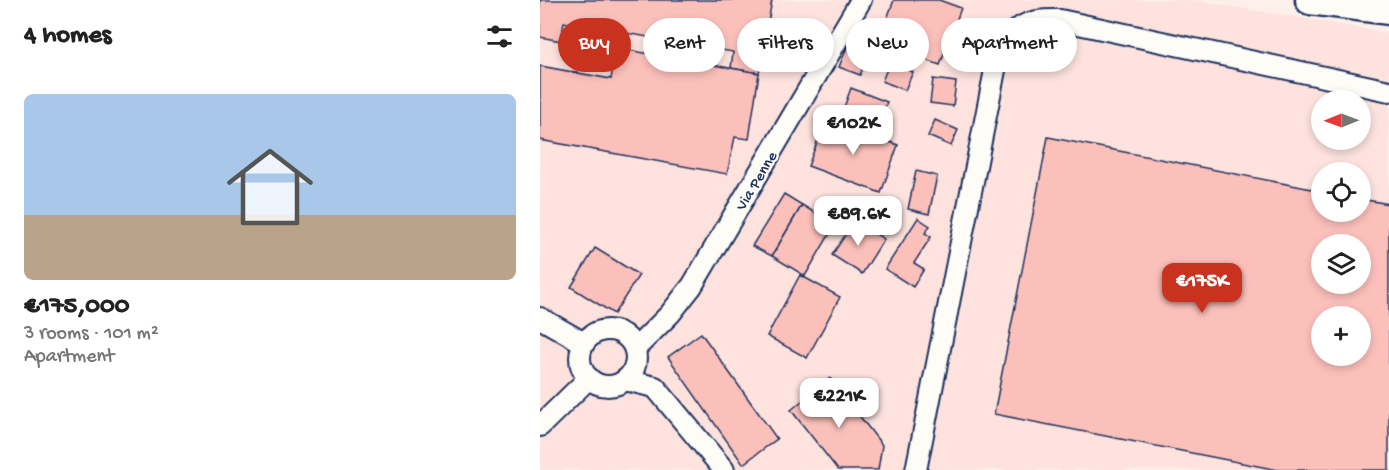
<!DOCTYPE html>
<html lang="en">
<head>
<meta charset="utf-8">
<style>
  body { margin:0; font-family:"Gochi Hand",sans-serif; background:#f6f6f6; color:#222; height:100vh; display:flex; flex-direction:column; font-size:22px; white-space:nowrap }
  * { box-sizing:border-box; margin:0 }
  p { font-size:20px; color:#767676 }
  .icon { flex:none; width:33px; height:33px; fill:none; stroke:currentColor; stroke-width:2; stroke-linecap:round; stroke-linejoin:round }
  .map { position:relative; flex:1; overflow:hidden }
  .details { display:flex; flex-direction:column; background:#fff; width:540px }
  .details>* { flex:none }
  .hud { position:absolute; left:18px; top:18px; width:570px; height:54px; display:flex; gap:12px }
  .needle { width:39px; rotate:269deg }
  .controls { position:absolute; left:771px; top:90px; display:grid; gap:12px }
  .controls a { display:grid; place-items:center; width:60px; height:60px; border-radius:50%; background:#fff; box-shadow:0 3px 9px #0003; font-size:30px }
  .price { position:absolute; translate:-50% -51px; padding:0 14px; border-radius:12px; background:#fff; color:#222; font-size:20px; line-height:39px; filter:drop-shadow(0 2px 3px #0008) }
  .price::after { content:''; position:absolute; left:50%; top:36px; width:18px; height:14px; margin-left:-9px; background:inherit; clip-path:polygon(0 0,100% 0,50% 100%) }
  .price.selected { background:#c8321e; color:#fff }
  ul { padding:0; list-style:none }
  li { display:grid; align-content:center; gap:12px; height:318px; padding:0 24px }
  li span { display:grid; place-items:center; height:186px; border-radius:9px; color:#555 }
  li>.icon { margin-inline-start:auto }
  span .icon { width:108px; height:108px; fill:#fffc; stroke-width:1 }
  li b { font-size:26px }
  h2 { display:flex; justify-content:space-between; align-items:center; height:72px; padding:0 24px; font-size:26px }
  .tag { padding:0 21px; border-radius:27px; background:#fff; box-shadow:0 3px 9px #0003; font-size:21px; line-height:54px }
  .tag.selected { background:#c8321e; color:#fff }
  main { display:flex; flex:1; min-height:0 }
  .map>svg:first-child { display:block }
  .built { fill:#fde2dd; fill-rule:evenodd }
  .building { fill:#fcc0bb; stroke:#1b2f5e; stroke-width:1.5; fill-rule:evenodd }
  .lines { fill:none; stroke-linecap:round; stroke-linejoin:round }
  .minor-casing { stroke:#1b2f5e; stroke-width:24 }
  .highway-casing { stroke:#1b2f5e; stroke-width:33 }
  .minor { stroke:#fdfcf7; stroke-width:20 }
  .highway { stroke:#fdfcf7; stroke-width:28 }
  .labels { text-anchor:middle; stroke-width:4.5; stroke-linejoin:round; paint-order:stroke }
  .street-label { font-size:16px; fill:#1b2f5e; stroke:#fdfcf7 }
</style>
</head>
<body>
<main>
<section class="details">
<h2>4 homes<svg class="icon" aria-label="filters" viewBox="0 0 24 24"><path d="M4 7h16M4 17h16"/><circle cx="9" cy="7" r="2"/><circle cx="15" cy="17" r="2"/></svg></h2>
<ul>
<li><span style="background:linear-gradient(#a9c7e8 65%,#b9a48a 0)"><svg class="icon" aria-label="home" viewBox="0 0 24 24"><path d="M3 11l9-7 9 7M6 9v11h12V9"/></svg></span><div><b>€175,000</b><p>3 rooms · 101 m²</p><p>Apartment</p></div></li>
</ul>
</section>
<div class="map">
<svg width="849" height="470" viewBox="0 0 849 470">
  <rect width="100%" height="100%" fill="#fdf0eb"/>
  <filter id="ink" filterUnits="userSpaceOnUse"><feTurbulence type="fractalNoise" baseFrequency=".0167" numOctaves="2"/><feDisplacementMap in="SourceGraphic" scale="12" xChannelSelector="R" yChannelSelector="G"/><feConvolveMatrix kernelMatrix="1 2 1 2 8 2 1 2 1" color-interpolation-filters="sRGB"/></filter>
  <g filter="url(#ink)">
    <path class="built" d="M 0,0 L 653,0 L 849,33 L 849,470 L 0,470 ZM 782,100 L 820,100 L 820,140 L 782,140 ZM 782,172 L 820,172 L 820,212 L 782,212 ZM 782,244 L 820,244 L 820,284 L 782,284 ZM 782,316 L 820,316 L 820,356 L 782,356 Z"/>
    <g class="building">
      <path d="M 0,0 L 232,0 L 219,73 L 191,68 L 193,52 L 24,22 L 21,41 L 0,37 Z"/>
      <path d="M 354,0 L 399,0 L 421,8 L 400,65 L 338,43 Z"/>
      <path d="M 308,45 L 329,53 L 320,75 L 299,67 Z"/>
      <path d="M 76,48 L 219,73 L 209,139 L 195,137 L 187,174 L 0,140 L 0,66 L 71,79 Z"/>
      <path d="M 350,62 L 373,72 L 365,90 L 342,81 Z"/>
      <path d="M 393,79 L 416,82 L 413,106 L 390,103 Z"/>
      <path d="M 311,88 L 347,102 L 338,124 L 303,110 Z"/>
      <path d="M 286,119 L 358,145 L 341,193 L 268,166 Z"/>
      <path d="M 395,120 L 418,130 L 411,146 L 388,136 Z"/>
      <path d="M 508,137 L 782,191 L 782,212 L 820,212 L 820,199 L 849,204 L 849,470 L 738,470 L 454,414 ZM 782,244 L 820,244 L 820,284 L 782,284 ZM 782,316 L 820,316 L 820,356 L 782,356 Z"/>
      <path d="M 376,171 L 397,176 L 389,214 L 368,209 Z"/>
      <path d="M 244,194 L 262,205 L 232,256 L 212,246 Z"/>
      <path d="M 262,205 L 295,225 L 265,276 L 232,256 Z"/>
      <path d="M 378,218 L 390,226 L 385,233 L 391,237 L 374,263 L 384,269 L 373,287 L 345,269 Z"/>
      <path d="M 315,220 L 344,239 L 322,274 L 292,255 Z"/>
      <path d="M 55,248 L 99,275 L 74,314 L 31,287 Z"/>
      <path d="M 260,275 L 300,297 L 267,358 L 227,336 Z"/>
      <path d="M 161,333 L 237,439 L 203,464 L 128,357 Z"/>
      <path d="M 290,378 L 342,445 L 338,470 L 298,470 L 251,410 Z"/>
    </g>
    <g class="lines">
      <defs>
        <g id="minor">
          <path d="M 0,318 L 44,343"/>
          <circle cx="68" cy="358" r="28"/>
          <path d="M 95,349 L 130,314 L 152,286 L 321,0"/>
          <path d="M 85,380 L 115,387 L 184,470"/>
          <path d="M 0,426 L 49,378"/>
          <path d="M 376,470 L 457,60 C 474,26 483,19 520,20 L 849,91"/>
        </g>
        <path id="highway" d="M 770,0 L 849,10"/>
      </defs>
      <use href="#minor" class="minor-casing"/>
      <use href="#highway" class="highway-casing"/>
      <use href="#minor" class="minor"/>
      <use href="#highway" class="highway"/>
    </g>
  </g>
  <g class="labels">
    <g class="street-label">
      <text transform="translate(215 180) rotate(-59)" y="6">Via Penne</text>
    </g>
  </g>
</svg>
<div class="controls">
<a><svg class="needle" viewBox="-14 -14 28 28"><path d="M0-13l5 13h-10z" fill="#e53935"/><path d="M0 13l5-13h-10z" fill="#767676"/></svg></a>
<a><svg class="icon" aria-label="locate" viewBox="0 0 24 24"><circle cx="12" cy="12" r="6"/><path d="M12 2v4M12 18v4M2 12h4M18 12h4"/></svg></a>
<a><svg class="icon" aria-label="layers" viewBox="0 0 24 24"><path d="M12 4l9 5-9 5-9-5zM3 14l9 5 9-5"/></svg></a>
<a>+</a>
</div>
<b class="price" style="left:313px;top:156px">€102K</b>
<b class="price" style="left:318px;top:247px">€89.6K</b>
<b class="price selected" style="left:662px;top:314px">€175K</b>
<b class="price" style="left:299px;top:429px">€221K</b>
<div class="hud">
<a class="tag selected">Buy</a>
<a class="tag">Rent</a>
<a class="tag">Filters</a>
<a class="tag">New</a>
<a class="tag">Apartment</a>
</div>
</div>
</main>
</body>
</html>
